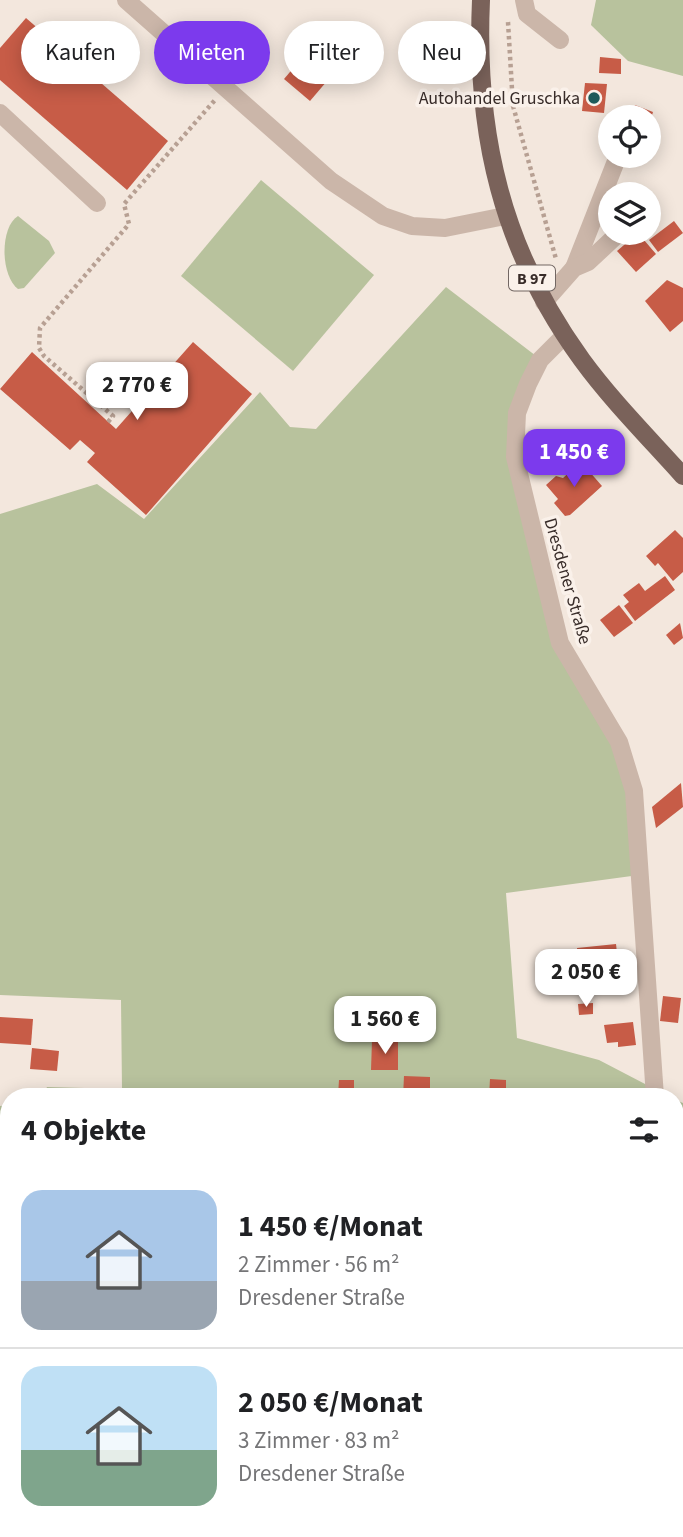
<!DOCTYPE html>
<html lang="de">
<head>
<meta charset="utf-8">
<style>
  body { margin:0; font-family:"Source Sans 3",sans-serif; background:#f6f6f6; color:#202124; height:100vh; display:flex; flex-direction:column; font-size:26px; white-space:nowrap }
  * { box-sizing:border-box; margin:0 }
  p { font-size:23px; color:#757577 }
  .icon { flex:none; width:38px; height:38px; fill:none; stroke:currentColor; stroke-width:2; stroke-linecap:round; stroke-linejoin:round }
  .map { position:relative; flex:1; overflow:hidden }
  .sheet { position:absolute; left:0px; top:1088px; width:684px; height:450px; display:flex; flex-direction:column; background:#fff; border-radius:28px 28px 0 0; box-shadow:0 4px 18px #0003 }
  .sheet>* { flex:none }
  .guide { position:absolute; left:21px; top:21px; width:642px; height:63px; display:flex; gap:14px }
  .tools { position:absolute; left:598px; top:105px; display:grid; gap:14px }
  .tools a { display:grid; place-items:center; width:63px; height:63px; border-radius:50%; background:#fff; box-shadow:0 4px 18px #0003; font-size:35px }
  .price { position:absolute; translate:-50% -60px; padding:0 16px; border-radius:14px; background:#fff; color:#222; font-size:23px; line-height:46px; filter:drop-shadow(0 2px 4px #0008) }
  .price::after { content:''; position:absolute; left:50%; top:42px; width:21px; height:16px; margin-left:-10px; background:inherit; clip-path:polygon(0 0,100% 0,50% 100%) }
  .price.current { background:#7c3aed; color:#fff }
  ul { padding:0; list-style:none }
  li { display:flex; align-items:center; gap:21px; height:175px; padding:0 21px }
  li+li { border-top:2px solid #e0e0e0 }
  li span { display:grid; place-items:center; flex:none; width:196px; height:140px; border-radius:21px; color:#555 }
  li>.icon { margin-inline-start:auto }
  span .icon { width:84px; height:84px; fill:#fffc; stroke-width:1 }
  li b { font-size:30px }
  h2 { display:flex; justify-content:space-between; align-items:center; height:84px; padding:0 21px; font-size:30px }
  .pill { padding:0 24px; border-radius:32px; background:#fff; box-shadow:0 4px 18px #0003; font-size:24px; line-height:63px }
  .pill.current { background:#7c3aed; color:#fff }
  .map>svg:first-child { display:block }
  .green { fill:#b8c29d }
  .building { fill:#c75c47 }
  .lines { fill:none; stroke-linecap:round; stroke-linejoin:round }
  .path { stroke:#b7a093; stroke-width:4.5; stroke-dasharray:3.5 3.5; stroke-linecap:butt }
  .minor { stroke:#cbb6a9; stroke-width:18 }
  .major { stroke:#7a625a; stroke-width:18 }
  .poi-dot { fill:#1e5a5a; stroke:#faf1ea; stroke-width:2.5 }
  .labels { text-anchor:middle; stroke-width:7; stroke-linejoin:round; paint-order:stroke }
  .shield { fill:#faf1ea; stroke:#726763; stroke-width:2 }
  .shield-label { font-size:16px; font-weight:bold; fill:#382c29 }
  .poi-label { font-size:18px; fill:#382c29; stroke:#faf1ea; text-anchor:end }
  .street-label { font-size:18px; fill:#382c29; stroke:#faf1ea }
</style>
</head>
<body>
<div class="map">
<svg width="683" height="1537" viewBox="0 0 683 1537">
  <rect width="100%" height="100%" fill="#f3e7dd"/>
  <g class="green">
    <path d="M 596,0 L 683,0 L 683,76 L 628,61 L 591,25 Z"/>
    <path d="M 261,180 L 374,275 L 293,371 L 181,276 Z"/>
    <path d="M 18,216 L 49,241 L 55,253 L 24,288 L 18,289 C 0,275 0,227 18,216 Z"/>
    <path d="M 446,287 L 540,359 L 514,457 L 560,643 L 619,742 L 639,875 L 506,893 L 517,1038 L 599,1060 L 670,1097 L 42,1097 L 47,1087 L 122,1089 L 121,1000 L 0,995 L 0,514 L 97,484 L 144,519 L 260,392 L 290,427 L 316,429 Z"/>
    <path d="M 676,1100 L 683,1103 L 683,1537 L 296,1537 L 295,1530 L 676,1530 Z"/>
    <path d="M 9,1105 L 9,1249 L 0,1222 L 0,1106 Z"/>
  </g>
  <g class="building">
    <path d="M 26,18 L 168,141 L 127,190 L 0,80 L 0,48 Z"/>
    <path d="M 335,25 L 358,32 L 351,59 L 328,53 Z"/>
    <path d="M 307,52 L 333,74 L 310,101 L 284,79 Z"/>
    <path d="M 600,57 L 621,59 L 621,74 L 599,73 Z"/>
    <path d="M 585,83 L 607,84 L 604,113 L 582,111 Z"/>
    <path d="M 635,105 L 653,112 L 650,122 L 649,117 L 630,117 Z"/>
    <path d="M 674,221 L 683,233 L 658,252 L 649,240 Z"/>
    <path d="M 638,233 L 656,254 L 636,272 L 617,251 Z"/>
    <path d="M 667,280 L 683,288 L 683,321 L 670,332 L 645,301 Z"/>
    <path d="M 193,342 L 252,394 L 146,515 L 87,462 L 95,453 L 80,440 L 70,450 L 0,389 L 32,352 L 116,429 Z"/>
    <path d="M 581,462 L 602,486 L 570,515 L 565,516 L 554,503 L 558,499 L 546,485 L 556,476 L 563,478 Z"/>
    <path d="M 675,530 L 683,538 L 683,572 L 673,581 L 658,563 L 655,566 L 646,556 Z"/>
    <path d="M 665,576 L 675,590 L 635,621 L 624,606 L 629,602 L 623,595 L 639,583 L 645,591 Z"/>
    <path d="M 619,605 L 633,623 L 614,637 L 600,620 Z"/>
    <path d="M 680,623 L 683,638 L 674,645 L 666,635 Z"/>
    <path d="M 681,783 L 683,807 L 656,828 L 652,807 Z"/>
    <path d="M 616,944 L 621,987 L 582,991 L 577,948 Z"/>
    <path d="M 663,996 L 681,998 L 678,1023 L 660,1021 Z"/>
    <path d="M 593,1003 L 593,1014 L 579,1015 L 578,1004 Z"/>
    <path d="M 0,1017 L 33,1019 L 31,1045 L 0,1043 Z"/>
    <path d="M 633,1022 L 636,1045 L 618,1047 L 618,1042 L 607,1043 L 604,1025 Z"/>
    <path d="M 372,1041 L 398,1042 L 398,1070 L 371,1070 Z"/>
    <path d="M 32,1048 L 59,1051 L 57,1071 L 30,1069 Z"/>
    <path d="M 404,1076 L 430,1077 L 430,1097 L 403,1097 Z"/>
    <path d="M 490,1079 L 506,1080 L 506,1097 L 489,1097 Z"/>
    <path d="M 339,1080 L 354,1080 L 354,1097 L 338,1096 Z"/>
    <path d="M 608,1089 L 609,1097 L 589,1097 L 589,1090 Z"/>
    <path d="M 9,1165 L 9,1183 L 0,1185 L 0,1167 Z"/>
    <path d="M 5,1198 L 9,1221 L 5,1223 L 0,1200 Z"/>
    <path d="M 33,1530 L 67,1530 L 67,1535 L 33,1533 Z"/>
  </g>
  <g class="lines">
    <g class="path">
      <path d="M 508,22 L 513,106 L 556,259"/>
      <path d="M 108,422 L 113,416 L 44,356 L 39,348 L 40,328 L 129,224 L 124,204 L 215,100"/>
      <path d="M 676,1397 L 683,1398"/>
    </g>
    <g class="minor">
      <path d="M 126,0 L 331,181 L 383,216 L 412,226 L 445,228 L 505,216"/>
      <path d="M 524,0 L 527,14 L 560,40"/>
      <path d="M 0,113 L 97,203"/>
      <path d="M 574,268 L 618,156"/>
      <path d="M 544,302 L 574,268 L 588,262 L 619,233"/>
      <path d="M 565,335 L 540,360 L 528,384 L 517,413 L 515,457 L 560,643 L 619,742 L 634,791 L 655,1097"/>
      <path d="M 676,1188 L 683,1222"/>
    </g>
    <path class="major" d="M 481,0 C 475,134 502,250 582,360 C 612,401 649,438 683,476"/>
  </g>
  <circle class="poi-dot" cx="594" cy="98" r="7"/>
  <g class="labels">
    <rect class="shield" x="509" y="265.5" width="46" height="25" rx="5"/>
    <g class="shield-label">
      <text x="532" y="284">B 97</text>
    </g>
    <g class="poi-label">
      <text x="580" y="104">Autohandel Gruschka</text>
    </g>
    <g class="street-label">
      <text transform="translate(568 581) rotate(74)" y="6">Dresdener Straße</text>
    </g>
  </g>
</svg>
<div class="tools">
<a><svg class="icon" aria-label="locate" viewBox="0 0 24 24"><circle cx="12" cy="12" r="6"/><path d="M12 2v4M12 18v4M2 12h4M18 12h4"/></svg></a>
<a><svg class="icon" aria-label="layers" viewBox="0 0 24 24"><path d="M12 4l9 5-9 5-9-5zM3 14l9 5 9-5"/></svg></a>
</div>
<b class="price" style="left:137px;top:422px">2 770 €</b>
<b class="price current" style="left:574px;top:489px">1 450 €</b>
<b class="price" style="left:586px;top:1009px">2 050 €</b>
<b class="price" style="left:385px;top:1056px">1 560 €</b>
<div class="guide">
<a class="pill">Kaufen</a>
<a class="pill current">Mieten</a>
<a class="pill">Filter</a>
<a class="pill">Neu</a>
</div>
<section class="sheet">
<h2>4 Objekte<svg class="icon" aria-label="filters" viewBox="0 0 24 24"><path d="M4 7h16M4 17h16"/><circle cx="9" cy="7" r="2"/><circle cx="15" cy="17" r="2"/></svg></h2>
<ul>
<li><span style="background:linear-gradient(#a9c7e8 65%,#9aa5b1 0)"><svg class="icon" aria-label="home" viewBox="0 0 24 24"><path d="M3 11l9-7 9 7M6 9v11h12V9"/></svg></span><div><b>1 450 €/Monat</b><p>2 Zimmer · 56 m²</p><p>Dresdener Straße</p></div></li>
<li><span style="background:linear-gradient(#bfe0f5 60%,#7fa58c 0)"><svg class="icon" aria-label="home" viewBox="0 0 24 24"><path d="M3 11l9-7 9 7M6 9v11h12V9"/></svg></span><div><b>2 050 €/Monat</b><p>3 Zimmer · 83 m²</p><p>Dresdener Straße</p></div></li>
</ul>
</section>
</div>
</body>
</html>
